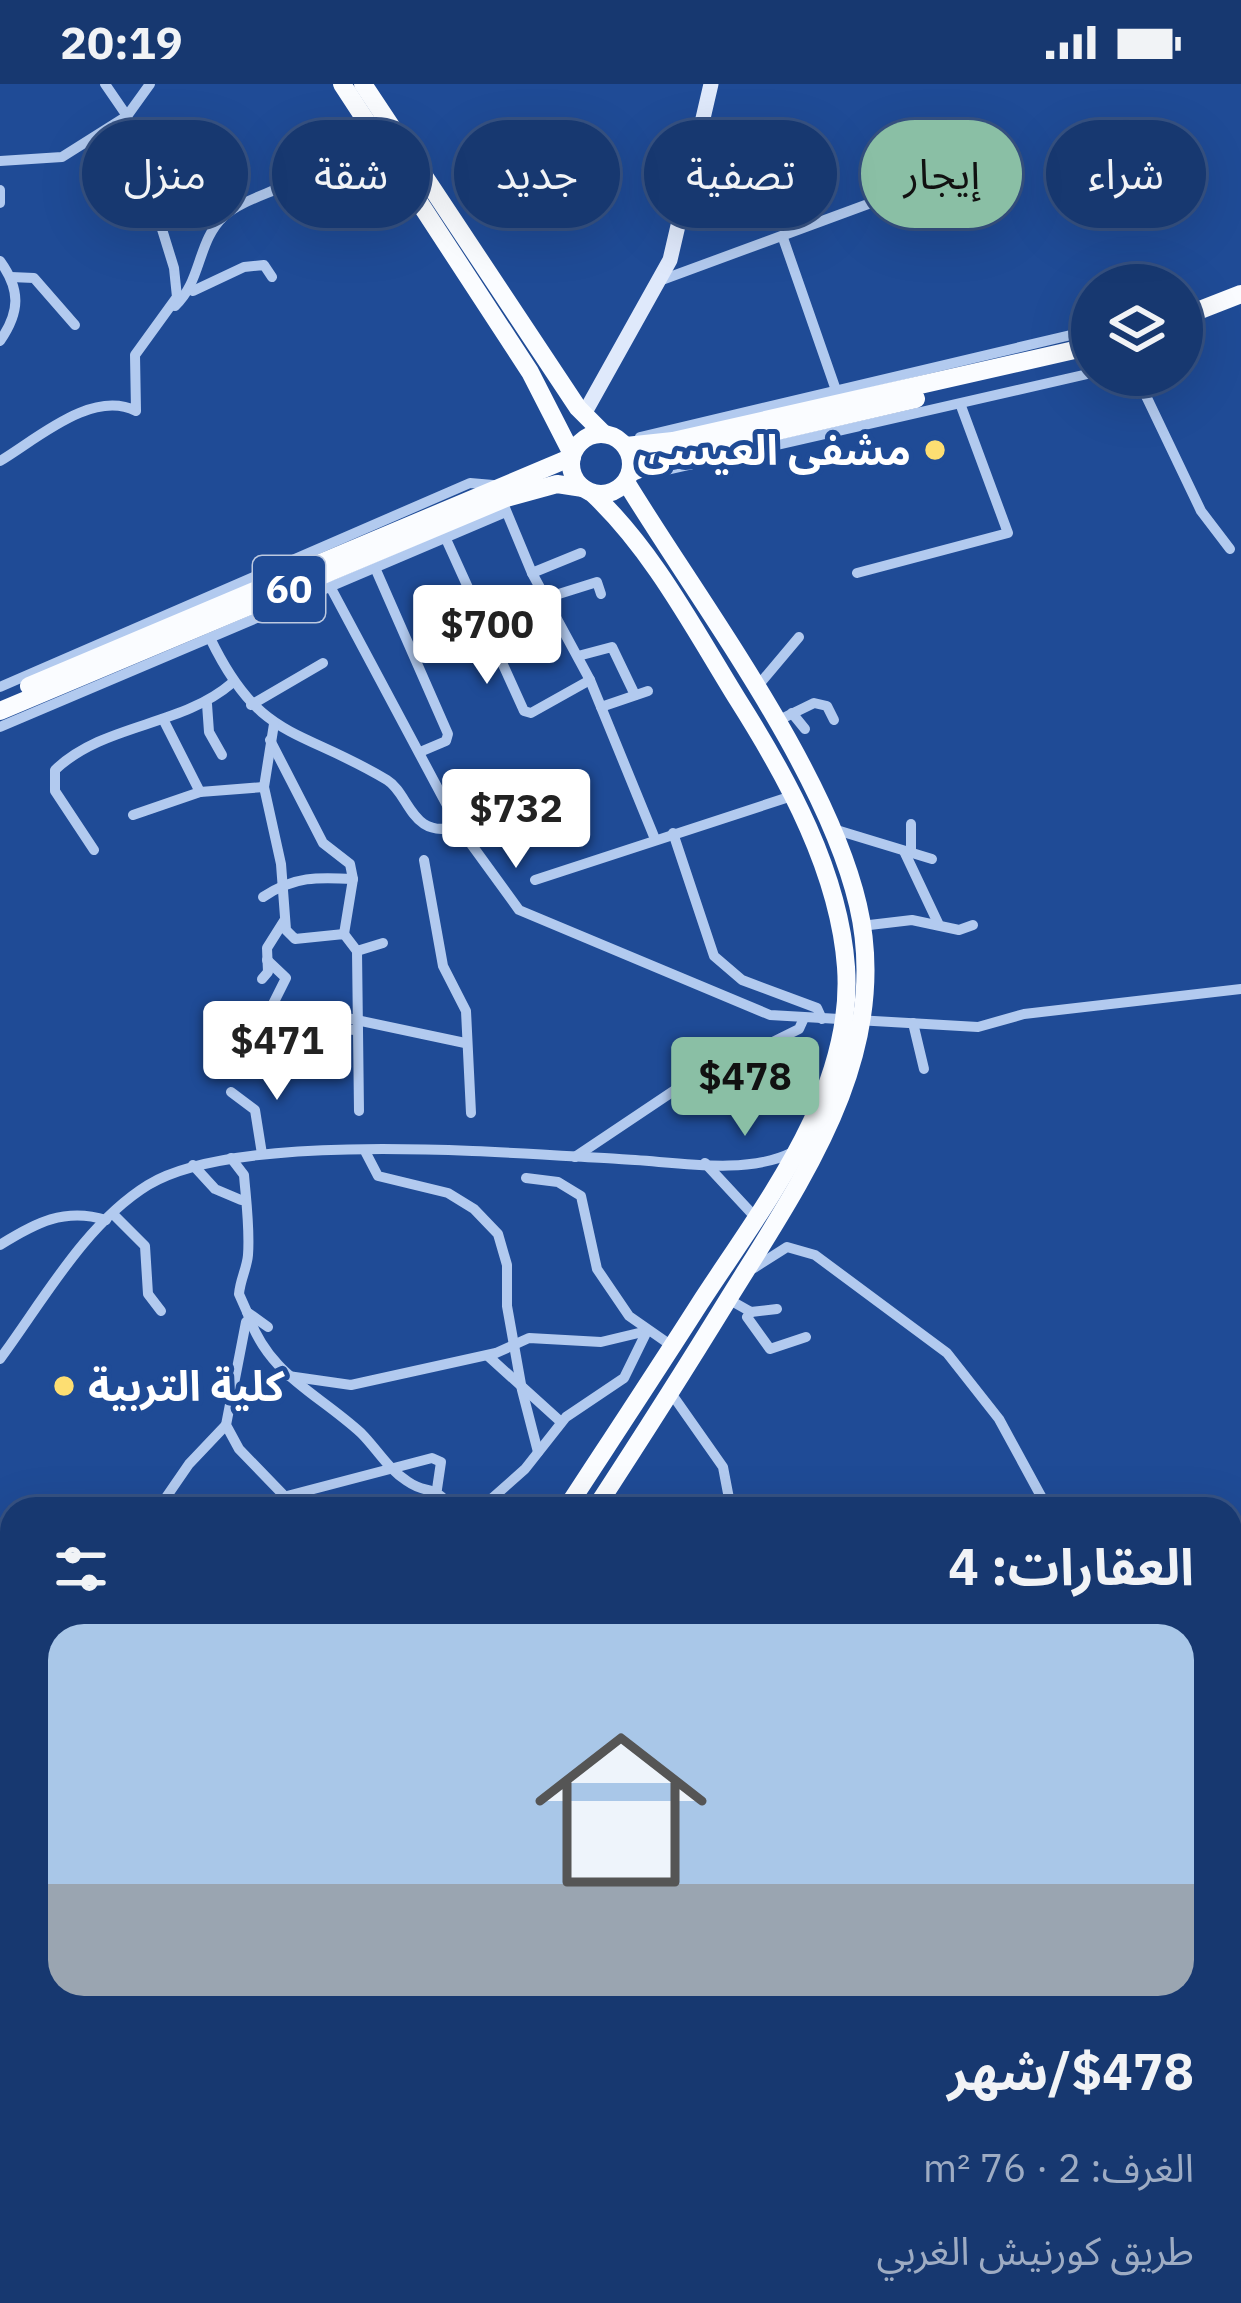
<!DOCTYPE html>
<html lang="ar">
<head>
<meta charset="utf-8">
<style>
  body { margin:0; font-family:"IBM Plex Sans","Noto Sans Arabic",sans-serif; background:#203f75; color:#f1f3f6; direction:rtl; height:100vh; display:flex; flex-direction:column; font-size:45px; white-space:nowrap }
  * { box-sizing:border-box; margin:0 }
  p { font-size:39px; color:#9eacc3 }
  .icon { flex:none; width:66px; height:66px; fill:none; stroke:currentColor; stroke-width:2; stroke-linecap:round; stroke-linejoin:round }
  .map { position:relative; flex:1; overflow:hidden; direction:ltr }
  .details { position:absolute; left:0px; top:1413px; width:1242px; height:807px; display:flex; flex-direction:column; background:#173870; border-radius:36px 36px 0 0; box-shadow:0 12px 48px #0002,0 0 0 3px #365283; direction:rtl }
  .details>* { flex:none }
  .guide { position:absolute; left:36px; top:36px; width:1170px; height:108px; direction:rtl; display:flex; gap:24px }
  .fabs { position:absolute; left:1071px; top:180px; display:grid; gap:24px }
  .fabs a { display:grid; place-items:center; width:132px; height:132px; border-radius:50%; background:#173870; box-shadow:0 12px 48px #0002,0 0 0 3px #365283; font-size:60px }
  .price { position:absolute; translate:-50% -102px; padding:0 27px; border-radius:12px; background:#fff; color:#222; font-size:39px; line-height:78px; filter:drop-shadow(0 3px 6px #0008) }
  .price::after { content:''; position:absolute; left:50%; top:72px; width:36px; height:27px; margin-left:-18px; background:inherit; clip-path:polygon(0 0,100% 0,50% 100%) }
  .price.current { background:#8abfa5; color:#111 }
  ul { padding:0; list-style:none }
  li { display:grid; align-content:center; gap:24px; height:636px; padding:0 48px }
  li+li { border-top:3px solid #365283 }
  li span { display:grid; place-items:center; height:372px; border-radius:36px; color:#555 }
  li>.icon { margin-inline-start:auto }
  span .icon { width:216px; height:216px; fill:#fffc; stroke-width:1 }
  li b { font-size:51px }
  h2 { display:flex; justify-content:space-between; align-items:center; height:144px; padding:0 48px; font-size:51px }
  .tag { padding:0 42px; border-radius:54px; background:#173870; box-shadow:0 12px 48px #0002,0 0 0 3px #365283; font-size:42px; line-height:108px }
  .tag.current { background:#8abfa5; color:#111 }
  .status { display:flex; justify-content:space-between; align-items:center; height:84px; padding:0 60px; background:#173870; direction:ltr }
  .status svg { height:33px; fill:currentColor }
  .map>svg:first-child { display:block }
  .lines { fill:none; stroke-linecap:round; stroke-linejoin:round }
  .street { stroke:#b2caef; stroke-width:10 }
  .secondary { stroke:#dfe9fb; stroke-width:15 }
  .primary { stroke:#fafcff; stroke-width:18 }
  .poi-dot { fill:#fdde72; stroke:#1f4b96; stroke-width:4.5 }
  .labels { text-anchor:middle; stroke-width:10; stroke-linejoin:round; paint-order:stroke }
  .shield { fill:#1f4b96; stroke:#bcc9e0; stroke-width:3 }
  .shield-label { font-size:39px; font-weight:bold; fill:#fff }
  .poi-label { font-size:42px; font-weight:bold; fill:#fff; stroke:#1f4b96; text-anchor:end }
</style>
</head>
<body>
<div class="status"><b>20:19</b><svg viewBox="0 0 49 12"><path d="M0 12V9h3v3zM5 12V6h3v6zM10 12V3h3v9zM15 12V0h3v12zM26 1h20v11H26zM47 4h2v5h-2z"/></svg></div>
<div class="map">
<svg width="1241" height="2219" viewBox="0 0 1241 2219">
  <rect width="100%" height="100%" fill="#1f4b96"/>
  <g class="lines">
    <g class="street">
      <path d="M 0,77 L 62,73 L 127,32 L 105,0"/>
      <path d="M 0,106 L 0,119"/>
      <path d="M 783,154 L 837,309"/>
      <path d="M 0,177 C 21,206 20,228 0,257"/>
      <path d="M 11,193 L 34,194 L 75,241"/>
      <path d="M 659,197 L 898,109"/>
      <path d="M 193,207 L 244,183 L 264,181 L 272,193"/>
      <path d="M 175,222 C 202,197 197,157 224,132 C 244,114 278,108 300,93"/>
      <path d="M 1136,291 L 1201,427 L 1230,465"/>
      <path d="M 640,353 L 1092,246"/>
      <path d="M 0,377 C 37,355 92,305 136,327 L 135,271 L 177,213 L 174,184 L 127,32 L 150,0"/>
      <path d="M 655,382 L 667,386 L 1092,289"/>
      <path d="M 505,424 L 532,489 L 590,596 L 655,755"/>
      <path d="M 446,455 L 524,627 L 531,629 L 590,596"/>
      <path d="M 376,486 L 448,650 L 446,657 L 420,668"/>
      <path d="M 532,489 L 581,469"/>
      <path d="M 857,489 L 1008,449 L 961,322"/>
      <path d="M 324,491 L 458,742 L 519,826 L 770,931 L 978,943 L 1024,930 L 1241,905"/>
      <path d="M 546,514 L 597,498 L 601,510"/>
      <path d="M 210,554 C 260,658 299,643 387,696 C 410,710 411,757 458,742"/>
      <path d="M 578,572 L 612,563 L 635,611"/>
      <path d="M 0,603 L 470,399 L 493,401"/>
      <path d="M 756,604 L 799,553"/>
      <path d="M 207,620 L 209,648 L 222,671"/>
      <path d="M 251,621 L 323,579"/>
      <path d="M 601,623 L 648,607"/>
      <path d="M 792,629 L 805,645"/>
      <path d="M 163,635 L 200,708"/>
      <path d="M 775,638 L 814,619 L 827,622 L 834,636"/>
      <path d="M 274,640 L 264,703 L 281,780 L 286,846 L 295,855 L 344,850 L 357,867 L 359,1027"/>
      <path d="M 0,643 L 506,428"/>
      <path d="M 270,656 L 323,759 L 350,780 L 353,795 L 344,850"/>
      <path d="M 133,731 L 200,708 L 264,703"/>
      <path d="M 911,740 L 911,769"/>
      <path d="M 830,744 L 932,775"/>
      <path d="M 673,749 L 714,872 L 742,896 L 817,924 L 822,935"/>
      <path d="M 94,766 L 55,707 L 55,686 C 104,639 181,643 232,599"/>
      <path d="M 904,767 L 938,839"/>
      <path d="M 424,776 L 443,882 L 466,927 L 471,1029"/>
      <path d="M 535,796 L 792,712"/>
      <path d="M 263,813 C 294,792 318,793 353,795"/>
      <path d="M 861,842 L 912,836 L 959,846 L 973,841"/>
      <path d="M 357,867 L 383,859"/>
      <path d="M 267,876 L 286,894 L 270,926 L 294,960 L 296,979"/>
      <path d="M 262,895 L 268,888 L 267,864 L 284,837"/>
      <path d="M 319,928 L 465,959"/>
      <path d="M 913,939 L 924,985"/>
      <path d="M 297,970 L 328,945 L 358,946"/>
      <path d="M 675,1006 L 687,1016 L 728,1026"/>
      <path d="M 231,1008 L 255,1026 L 262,1070"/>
      <path d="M 366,1069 L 378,1092 L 448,1109 L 474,1125 L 498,1150 L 507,1181 L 507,1222 L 522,1306 L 538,1368"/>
      <path d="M 575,1073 L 675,1006 L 799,945 L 804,934"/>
      <path d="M 231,1074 L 244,1091 C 246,1116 250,1144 248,1171 C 247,1184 240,1196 239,1210 L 247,1228 L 268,1243"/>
      <path d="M 705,1079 L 756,1134"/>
      <path d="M 193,1081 L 215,1105 L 241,1116"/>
      <path d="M 526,1094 L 558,1098 L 581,1112 L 597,1185 L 629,1232 L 672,1262"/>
      <path d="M 113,1130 L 145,1162 L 148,1210 L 161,1227"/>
      <path d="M 0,1161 C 35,1139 65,1123 106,1136"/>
      <path d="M 754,1184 L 787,1163 L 815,1171 L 947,1269 L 999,1335 L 1048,1425"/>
      <path d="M 728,1215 L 751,1228 L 777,1225"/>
      <path d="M 247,1228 C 268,1291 315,1307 361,1349 C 377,1365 388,1385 407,1397 C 428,1412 433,1398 452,1425"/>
      <path d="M 751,1228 L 747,1233 L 770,1265 L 806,1253"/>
      <path d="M 246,1238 L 226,1341 L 239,1365 L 297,1425"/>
      <path d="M 488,1272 L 561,1338"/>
      <path d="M 0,1275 C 43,1217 85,1140 148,1101 C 238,1046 508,1069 619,1075 C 671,1077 744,1092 791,1069"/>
      <path d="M 288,1292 L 351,1301 L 496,1269 L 529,1254 L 601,1258 L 647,1247"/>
      <path d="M 671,1309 L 723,1383 L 731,1425"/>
      <path d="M 287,1412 L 432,1374 L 441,1378 L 437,1405"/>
      <path d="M 158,1425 L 189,1380 L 226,1341"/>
      <path d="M 480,1425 L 525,1385 L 566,1333 L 624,1294 L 647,1247"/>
      <path d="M 0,1535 L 12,1540"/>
      <path d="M 0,1696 L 12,1703"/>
      <path d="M 0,1790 L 12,1793"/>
      <path d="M 1230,1916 L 1241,1916"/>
      <path d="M 12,1946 L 3,1957 L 12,1982"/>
      <path d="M 1230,1971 L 1234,1982"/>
      <path d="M 0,2016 L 12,2011"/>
      <path d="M 0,2125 L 12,2121"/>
      <path d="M 742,2208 L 747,2219"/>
      <path d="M 1100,2208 L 1106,2219"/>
      <path d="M 628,2219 L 644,2208"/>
    </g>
    <path class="secondary" d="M 584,330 L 670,176 L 711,0"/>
    <g class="primary">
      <path d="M 342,0 L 530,288 L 572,370"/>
      <path d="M 363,0 L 578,324 L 604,350"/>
      <path d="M 1182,233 L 1241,210"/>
      <circle cx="601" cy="380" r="30"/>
      <path d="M 626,362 L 673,357 L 1092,262"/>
      <path d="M 630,389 L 677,370 L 916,315"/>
      <path d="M 29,602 L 572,373"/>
      <path d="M 0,627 L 506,414 L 557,400 L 583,404"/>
      <path d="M 566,1425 C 611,1356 656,1288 700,1219 C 763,1122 855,1007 846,883 C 839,788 788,695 738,616 C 694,545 653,466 592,409"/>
      <path d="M 595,1425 C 640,1356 684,1287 727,1217 C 801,1097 893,970 858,821 C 826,685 700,519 626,398"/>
      <path d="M 47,2219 L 54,2208"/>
      <path d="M 74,2219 L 82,2208"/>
    </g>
  </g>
  <g class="poi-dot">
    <circle cx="935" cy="366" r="12"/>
    <circle cx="64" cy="1302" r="12"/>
  </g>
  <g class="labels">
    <rect class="shield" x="253" y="472" width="72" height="66" rx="9"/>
    <g class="shield-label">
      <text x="289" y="519">60</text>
    </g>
    <g class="poi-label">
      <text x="911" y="381">مشفى العيسى</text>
      <text x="88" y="1317" text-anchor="start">كلية التربية</text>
    </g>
  </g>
</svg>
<div class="fabs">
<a><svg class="icon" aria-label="layers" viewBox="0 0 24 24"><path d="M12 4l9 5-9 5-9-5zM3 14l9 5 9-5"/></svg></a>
</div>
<b class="price" style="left:487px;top:603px">$700</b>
<b class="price" style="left:516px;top:787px">$732</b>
<b class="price" style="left:277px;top:1019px">$471</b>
<b class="price current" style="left:745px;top:1055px">$478</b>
<div class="guide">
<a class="tag">شراء</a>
<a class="tag current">إيجار</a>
<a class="tag">تصفية</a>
<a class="tag">جديد</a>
<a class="tag">شقة</a>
<a class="tag">منزل</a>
</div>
<section class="details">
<h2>العقارات: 4<svg class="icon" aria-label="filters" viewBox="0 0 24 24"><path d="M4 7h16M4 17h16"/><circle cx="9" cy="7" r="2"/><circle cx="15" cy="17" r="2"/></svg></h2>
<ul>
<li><span style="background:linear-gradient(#a9c7e8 70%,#9aa5b1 0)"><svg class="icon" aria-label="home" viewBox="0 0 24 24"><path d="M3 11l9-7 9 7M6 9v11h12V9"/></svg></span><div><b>$478/شهر</b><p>الغرف: 2 · 76 m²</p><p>طريق كورنيش الغربي</p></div></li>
</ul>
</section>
</div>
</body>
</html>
